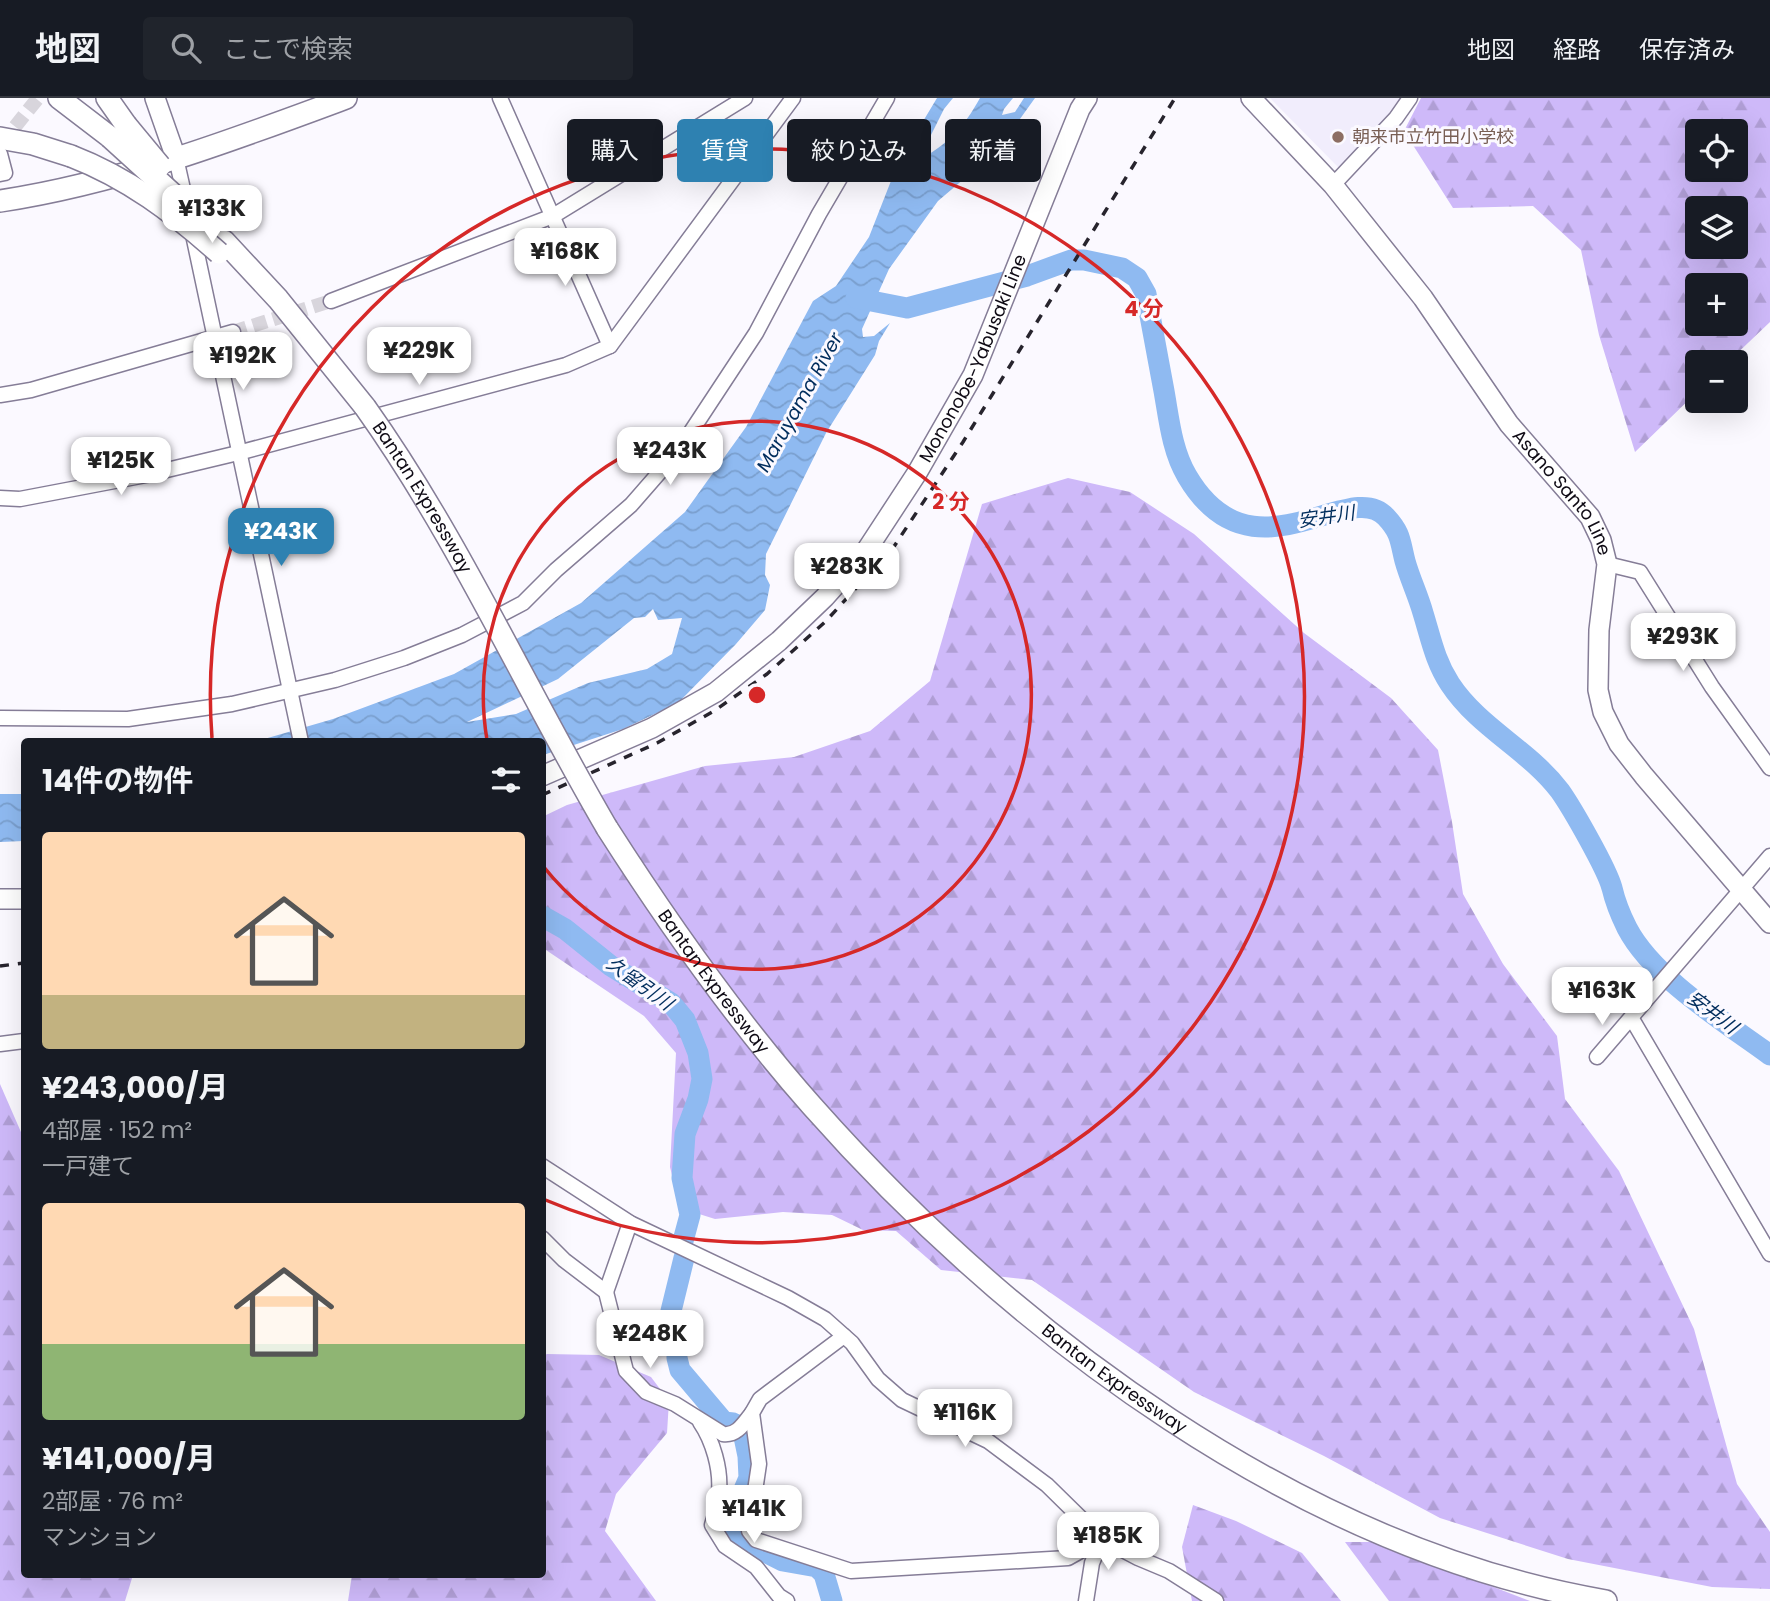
<!DOCTYPE html>
<html lang="ja">
<head>
<meta charset="utf-8">
<style>
  body { margin:0; font-family:Poppins,"Noto Sans JP",sans-serif; background:#20242c; color:#f1f3f6; height:100vh; display:flex; flex-direction:column; font-size:26px; white-space:nowrap }
  * { box-sizing:border-box; margin:0 }
  p { font-size:23px; color:#9ea1a6 }
  .icon { flex:none; width:38px; height:38px; fill:none; stroke:currentColor; stroke-width:2; stroke-linecap:round; stroke-linejoin:round }
  .map { position:relative; flex:1; overflow:hidden }
  .details { position:absolute; left:21px; top:640px; width:525px; height:840px; display:flex; flex-direction:column; background:#171b24; border-radius:7px; box-shadow:0 7px 28px #0002 }
  .details>* { flex:none }
  .hud { position:absolute; left:567px; top:21px; width:665px; height:63px; display:flex; gap:14px }
  .tools { position:absolute; left:1685px; top:21px; display:grid; gap:14px }
  .tools a { display:grid; place-items:center; width:63px; height:63px; border-radius:7px; background:#171b24; box-shadow:0 7px 28px #0002; font-size:35px }
  .price { position:absolute; translate:-50% -60px; padding:0 16px; border-radius:14px; background:#fff; color:#222; font-size:23px; line-height:46px; filter:drop-shadow(0 2px 4px #0008) }
  .price::after { content:''; position:absolute; left:50%; top:42px; width:21px; height:16px; margin-left:-10px; background:inherit; clip-path:polygon(0 0,100% 0,50% 100%) }
  .price.on { background:#2e81b1; color:#fff }
  ul { padding:0; list-style:none }
  li { display:grid; align-content:center; gap:14px; height:371px; padding:0 21px }
  li span { display:grid; place-items:center; height:217px; border-radius:7px; color:#555 }
  li>.icon { margin-inline-start:auto }
  span .icon { width:126px; height:126px; fill:#fffc; stroke-width:1 }
  li b { font-size:30px }
  h2 { display:flex; justify-content:space-between; align-items:center; height:84px; padding:0 21px; font-size:30px }
  .chip { padding:0 24px; border-radius:7px; background:#171b24; box-shadow:0 7px 28px #0002; font-size:24px; line-height:63px }
  .chip.on { background:#2e81b1; color:#fff }
  header { display:flex; align-items:center; gap:42px; box-sizing:border-box; height:98px; padding:0 35px; background:#171b24; border-bottom:2px solid #363941 }
  header strong { font-size:33px }
  nav { display:flex; gap:38px; margin-inline-start:auto; font-size:24px }
  .search { width:490px; height:63px; background:#20242c; display:flex; align-items:center; gap:18px; box-sizing:border-box; padding:0 24px; border-radius:7px; color:#9ea1a6; font-size:26px }
  .map>svg:first-child { display:block }
  .built { fill:#f1edfc }
  .forest { fill:url(#forest-firs); fill-rule:evenodd }
  .water { fill:url(#water-waves); fill-rule:evenodd }
  .lines { fill:none; stroke-linecap:round; stroke-linejoin:round }
  .river { stroke:#8fbaf1; stroke-width:21 }
  .minor-tunnel { stroke:#d8d5dc; stroke-width:14; stroke-dasharray:14 7; stroke-linecap:butt }
  .minor-casing { stroke:#857d97; stroke-width:17 }
  .major-casing { stroke:#857d97; stroke-width:22 }
  .highway-casing { stroke:#857d97; stroke-width:24 }
  .minor { stroke:#fff; stroke-width:14 }
  .major { stroke:#fff; stroke-width:19 }
  .highway { stroke:#fff; stroke-width:21 }
  .rail { stroke:#27242d; stroke-width:3.5; stroke-dasharray:9 9; stroke-linecap:butt }
  .highway-bridge-casing { stroke:#857d97; stroke-width:24; stroke-linecap:butt }
  .highway-bridge { stroke:#fff; stroke-width:21 }
  .ring { fill:none; stroke:#d62828; stroke-width:3.5 }
  .education-dot { fill:#8d6e63; stroke:#fbf9ff; stroke-width:2.5 }
  .labels { text-anchor:middle; stroke-width:6; stroke-linejoin:round; paint-order:stroke }
  .education-label { font-size:18px; fill:#785e54; stroke:#fbf9ff; text-anchor:start }
  .street-label { font-size:18px; fill:#0f0b15; stroke:#fbf9ff }
  .water-label { font-size:19px; font-style:italic; fill:#012d5d; stroke:#fbf9ff }
  .centre { fill:#d62828; stroke:#fbf9ff; stroke-width:3.5 }
  .ring-label { font-size:21px; text-anchor:middle; font-weight:bold; fill:#d62828; stroke:#fbf9ff; stroke-width:6; stroke-linejoin:round; paint-order:stroke }
</style>
</head>
<body>
<header>
<strong>地図</strong>
<div class="search"><svg class="icon" aria-label="search" viewBox="0 0 24 24"><circle cx="10" cy="10" r="6"/><path d="M15 15l6 6"/></svg>ここで検索</div>
<nav><a>地図</a><a>経路</a><a>保存済み</a></nav>
</header>
<div class="map">
<svg width="1770" height="1503" viewBox="0 0 1770 1503">
  <defs>
    <pattern id="forest-firs" width="22" height="20" patternUnits="userSpaceOnUse" patternTransform="scale(1.75)"><rect width="22" height="20" fill="#ceb9f9"/><path d="M5 1l3.5 6h-7zM16 11l3.5 6h-7z" fill="#b09ed5"/></pattern>
    <pattern id="water-waves" width="16" height="10" patternUnits="userSpaceOnUse" patternTransform="scale(1.75)"><rect width="16" height="10" fill="#8fbaf1"/><path d="M0 5q4-4 8 0t8 0" fill="none" stroke="#7a9fce"/></pattern>
  </defs>
  <rect width="100%" height="100%" fill="#fbf9ff"/>
  <path class="built" d="M 1270,0 L 1402,0 L 1398,8 L 1339,70 Z"/>
  <g class="forest">
    <path d="M 1421,0 L 1770,0 L 1770,224 L 1728,264 L 1698,264 L 1697,294 L 1635,354 L 1599,237 L 1581,152 L 1533,108 L 1453,110 L 1404,33 ZM 1698,33 L 1736,33 L 1736,72 L 1698,72 ZM 1698,110 L 1736,110 L 1736,149 L 1698,149 ZM 1736,187 L 1736,226 L 1698,226 L 1698,187 Z"/>
    <path d="M 1068,380 L 1130,394 L 1194,436 L 1304,535 L 1391,600 L 1438,652 L 1452,724 L 1463,796 L 1503,866 L 1557,938 L 1565,1001 L 1619,1073 L 1694,1231 L 1737,1386 L 1770,1434 L 1770,1491 L 1712,1489 L 1568,1461 L 1440,1420 L 1324,1358 L 1194,1294 L 1032,1182 L 941,1172 L 896,1133 L 863,1132 L 832,1117 L 783,1114 L 715,1121 L 680,1110 L 670,1069 L 676,955 L 644,918 L 543,850 L 542,719 L 567,707 L 705,668 L 794,659 L 870,633 L 930,583 L 982,406 Z"/>
    <path d="M 0,986 L 24,1041 L 24,1477 L 133,1477 L 125,1503 L 0,1503 Z"/>
    <path d="M 547,1256 L 599,1257 L 651,1279 L 669,1303 L 667,1335 L 616,1396 L 605,1433 L 656,1503 L 348,1503 L 352,1477 L 542,1477 L 543,1258 Z"/>
    <path d="M 1193,1407 L 1236,1423 L 1302,1455 L 1341,1503 L 1192,1503 L 1182,1449 Z"/>
    <path d="M 1345,1444 L 1377,1444 L 1530,1503 L 1389,1503 Z"/>
  </g>
  <g class="water">
    <path d="M 937,0 L 953,0 L 944,11 L 918,63 C 948,46 964,29 980,0 L 1013,0 L 1004,11 L 1002,17 L 1015,14 L 1024,0 L 1035,0 L 1010,35 L 992,36 L 965,80 L 938,103 L 889,171 L 862,231 L 863,239 L 874,238 L 890,225 L 879,243 L 875,257 L 826,335 L 766,456 L 765,477 L 770,487 L 765,512 L 736,546 L 678,605 L 623,631 L 543,657 L 542,644 L 254,644 L 333,621 L 454,576 L 581,505 L 685,414 L 746,329 L 813,203 L 836,188 L 869,139 L 898,65 ZM 653,511 L 658,522 L 682,520 L 672,556 L 647,571 L 588,585 L 516,616 L 467,624 L 558,581 L 634,520 L 645,519 Z"/>
    <path d="M 0,696 L 24,696 L 24,743 L 0,744 Z"/>
  </g>
  <g class="lines">
    <g class="river">
      <path d="M 856,200 L 907,210 L 1027,178 L 1071,162 L 1084,162 L 1122,170 L 1137,180 L 1146,196 C 1152,229 1158,261 1164,293 C 1169,321 1172,353 1187,378 C 1252,489 1349,378 1386,419 C 1401,435 1400,443 1405,463 C 1410,481 1418,497 1423,515 C 1431,541 1435,563 1450,586 C 1479,630 1529,652 1560,693 C 1572,710 1607,771 1612,790 C 1615,803 1621,818 1627,830 C 1653,880 1725,924 1770,957"/>
      <path d="M 542,818 L 565,831 L 611,868 L 671,905 L 685,922 L 698,955 L 702,981 L 698,1001 L 685,1036 L 682,1080 L 690,1117 L 683,1143"/>
      <path d="M 684,1160 L 671,1213 L 672,1223 L 677,1234 L 677,1260 L 680,1272 L 724,1324 L 733,1325 L 742,1329 L 748,1358 L 749,1380 L 728,1429 L 737,1440 L 783,1463 L 817,1469 L 824,1476 L 832,1503"/>
    </g>
    <g class="minor-tunnel">
      <path d="M 2,45 L 38,0"/>
      <path d="M 233,234 L 331,203"/>
    </g>
    <defs>
      <g id="minor">
        <path d="M 500,0 L 610,248"/>
        <path d="M 0,56 L 5,75 L 0,76"/>
        <path d="M 176,60 L 187,109"/>
        <path d="M 1333,87 L 1396,20 L 1410,0"/>
        <path d="M 192,132 L 301,644"/>
        <path d="M 331,203 L 553,118 L 745,0"/>
        <path d="M 0,297 L 31,292 L 233,234"/>
        <path d="M 0,400 L 20,401 L 146,377 L 238,355 L 566,267 L 610,248 L 793,0"/>
        <path d="M 1607,466 L 1640,474 L 1712,589 L 1770,670"/>
        <path d="M 0,620 L 128,621 L 232,606 L 335,582 L 404,560 L 462,537 L 523,505 L 556,472 L 631,407 L 679,352 L 756,235 L 819,116 L 887,0"/>
        <path d="M 1632,921 L 1770,1156"/>
        <path d="M 0,946 L 24,943"/>
        <path d="M 1597,959 L 1770,758"/>
        <path d="M 542,1068 L 630,1125 L 788,1200 L 825,1221 L 852,1245 L 878,1281 L 902,1302 L 988,1343 L 1047,1387 L 1102,1441 L 1138,1460 L 1169,1473 L 1216,1503"/>
        <path d="M 542,1140 L 564,1162 L 606,1194 L 626,1273 L 646,1294 L 675,1306 L 723,1336 C 737,1338 744,1325 752,1315"/>
        <path d="M 606,1194 L 630,1125"/>
        <path d="M 844,1238 L 760,1301 L 752,1315 L 759,1366 L 749,1433 L 756,1442 L 851,1473 L 1068,1460 L 1102,1441"/>
        <path d="M 700,1324 C 713,1343 721,1371 719,1394 C 719,1405 715,1417 712,1427 L 725,1448 L 756,1469 L 779,1498 L 787,1503"/>
        <path d="M 1086,1503 L 1092,1465 L 1102,1441"/>
      </g>
      <g id="major">
        <path d="M 155,0 L 176,60"/>
        <path id="s1" d="M 1251,0 L 1333,87 L 1423,200 L 1509,326 L 1590,419 L 1601,442 L 1607,466 L 1599,532 L 1598,592 L 1603,614 L 1619,646 L 1644,678 L 1770,825"/>
        <path id="s2" d="M 542,678 L 652,630 L 716,594 L 779,543 L 825,499 L 866,453 L 917,375 L 973,277 L 1080,11 L 1087,0"/>
        <path d="M 0,801 L 24,801"/>
      </g>
      <g id="highway">
        <path d="M 59,0 L 110,39"/>
        <path d="M 107,0 L 126,27"/>
        <path d="M 0,40 L 33,46 L 71,58"/>
        <path d="M 0,103 C 119,85 233,42 346,0"/>
        <path d="M 224,143 L 278,201 L 365,309"/>
        <path id="s3" d="M 607,730 C 669,827 735,921 812,1008 C 1014,1236 1300,1451 1606,1503"/>
      </g>
    </defs>
    <use href="#minor" class="minor-casing"/>
    <use href="#major" class="major-casing"/>
    <use href="#highway" class="highway-casing"/>
    <use href="#minor" class="minor"/>
    <use href="#major" class="major"/>
    <use href="#highway" class="highway"/>
    <g class="rail">
      <path d="M 542,697 L 657,645 L 714,613 L 767,576 L 825,524 L 893,450 L 963,344 L 1175,0"/>
      <path d="M 0,868 L 24,865"/>
    </g>
    <defs>
      <g id="highway-bridge">
        <path d="M 126,27 L 160,68"/>
        <path d="M 110,39 L 210,130"/>
        <path d="M 71,58 C 128,80 173,114 219,155"/>
        <path id="s4" d="M 365,309 C 459,441 525,590 607,730"/>
      </g>
    </defs>
    <use href="#highway-bridge" class="highway-bridge-casing"/>
    <use href="#highway-bridge" class="highway-bridge"/>
  </g>
  <g class="ring">
    <path d="M487 642A274 274 0 1 1 543 768"/>
    <path d="M212 640A547 547 0 1 1 543 1101"/>
  </g>
  <circle class="education-dot" cx="1338" cy="39" r="7"/>
  <g class="labels">
    <g class="education-label">
      <text x="1352" y="45">朝来市立竹田小学校</text>
    </g>
    <g class="street-label">
      <text dy="6" stroke="none"><textPath href="#s2" startOffset="621">Mononobe-Yabusaki Line</textPath></text>
      <text dy="6" stroke="none"><textPath href="#s1" startOffset="504">Asano Santo Line</textPath></text>
      <text dy="6" stroke="none"><textPath href="#s4" startOffset="107">Bantan Expressway</textPath></text>
      <text dy="6" stroke="none"><textPath href="#s3" startOffset="187">Bantan Expressway</textPath></text>
      <text dy="6" stroke="none"><textPath href="#s3" startOffset="754">Bantan Expressway</textPath></text>
    </g>
    <g class="water-label">
      <text transform="translate(799 304) rotate(-61)" y="7">Maruyama River</text>
      <text transform="translate(1326 418) rotate(-8)" y="7">安井川</text>
      <text transform="translate(640 885) rotate(36)" y="7">久留引川</text>
      <text transform="translate(1713 914) rotate(37)" y="7">安井川</text>
    </g>
  </g>
  <circle cx="757" cy="597" r="10" class="centre"/>
  <g class="ring-label">
    <text x="1144" y="218">4 分</text>
    <text x="951" y="411">2 分</text>
  </g>
</svg>
<div class="tools">
<a><svg class="icon" aria-label="locate" viewBox="0 0 24 24"><circle cx="12" cy="12" r="6"/><path d="M12 2v4M12 18v4M2 12h4M18 12h4"/></svg></a>
<a><svg class="icon" aria-label="layers" viewBox="0 0 24 24"><path d="M12 4l9 5-9 5-9-5zM3 14l9 5 9-5"/></svg></a>
<a>+</a>
<a>−</a>
</div>
<b class="price" style="left:212px;top:147px">¥133K</b>
<b class="price" style="left:565px;top:190px">¥168K</b>
<b class="price" style="left:419px;top:289px">¥229K</b>
<b class="price" style="left:243px;top:294px">¥192K</b>
<b class="price" style="left:670px;top:389px">¥243K</b>
<b class="price" style="left:121px;top:399px">¥125K</b>
<b class="price on" style="left:281px;top:470px">¥243K</b>
<b class="price" style="left:847px;top:505px">¥283K</b>
<b class="price" style="left:1683px;top:575px">¥293K</b>
<b class="price" style="left:1602px;top:929px">¥163K</b>
<b class="price" style="left:650px;top:1272px">¥248K</b>
<b class="price" style="left:965px;top:1351px">¥116K</b>
<b class="price" style="left:754px;top:1447px">¥141K</b>
<b class="price" style="left:1108px;top:1474px">¥185K</b>
<div class="hud">
<a class="chip">購入</a>
<a class="chip on">賃貸</a>
<a class="chip">絞り込み</a>
<a class="chip">新着</a>
</div>
<section class="details">
<h2>14件の物件<svg class="icon" aria-label="filters" viewBox="0 0 24 24"><path d="M4 7h16M4 17h16"/><circle cx="9" cy="7" r="2"/><circle cx="15" cy="17" r="2"/></svg></h2>
<ul>
<li><span style="background:linear-gradient(#ffd9b3 75%,#c2b280 0)"><svg class="icon" aria-label="home" viewBox="0 0 24 24"><path d="M3 11l9-7 9 7M6 9v11h12V9"/></svg></span><div><b>¥243,000/月</b><p>4部屋 · 152 m²</p><p>一戸建て</p></div></li>
<li><span style="background:linear-gradient(#ffd9b3 65%,#8fb573 0)"><svg class="icon" aria-label="home" viewBox="0 0 24 24"><path d="M3 11l9-7 9 7M6 9v11h12V9"/></svg></span><div><b>¥141,000/月</b><p>2部屋 · 76 m²</p><p>マンション</p></div></li>
</ul>
</section>
</div>
</body>
</html>
